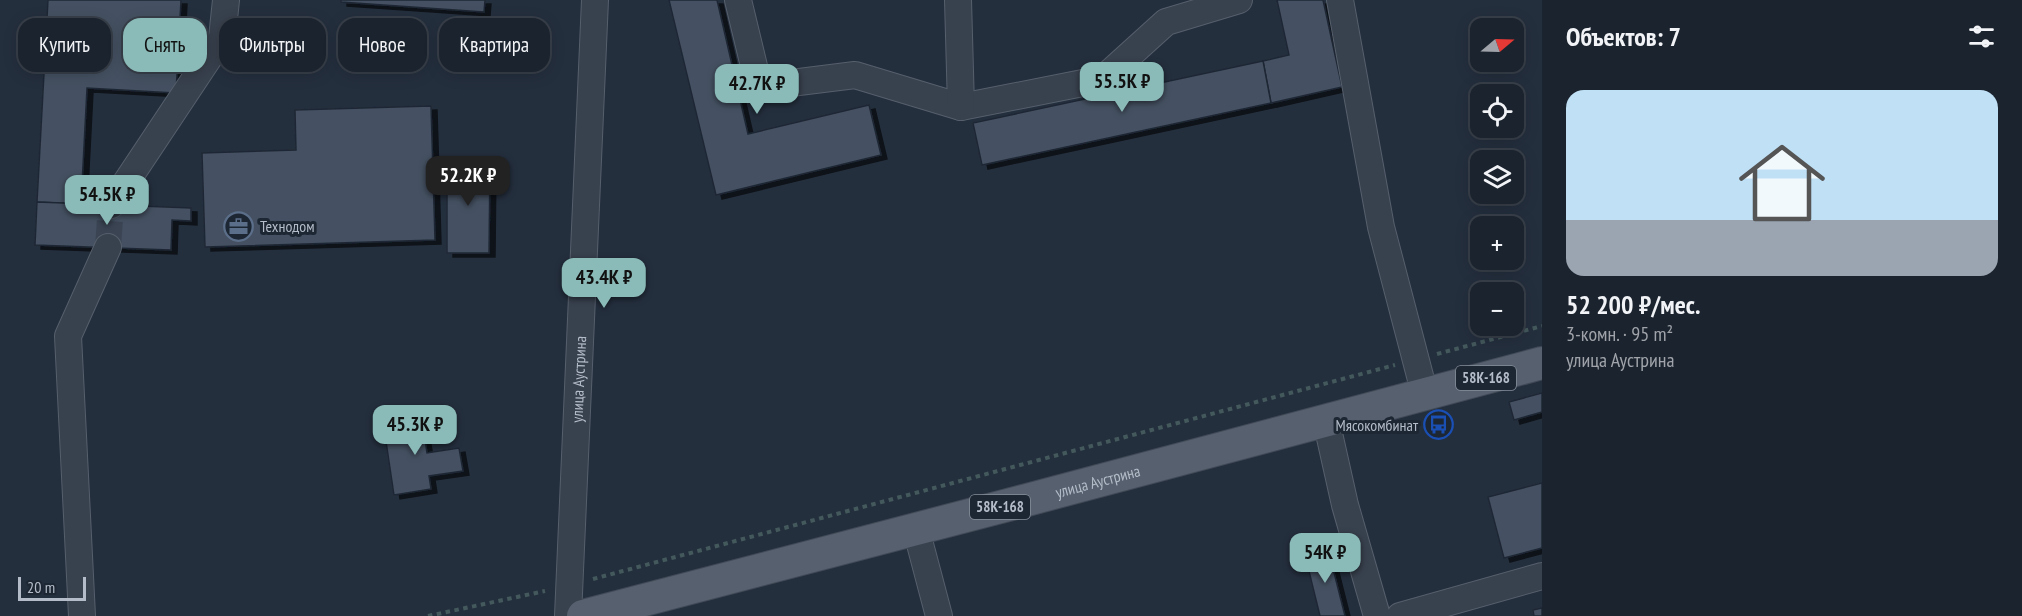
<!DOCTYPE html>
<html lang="ru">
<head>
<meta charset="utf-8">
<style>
  body { margin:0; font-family:"PT Sans Narrow",sans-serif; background:#282f3a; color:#f1f3f6; height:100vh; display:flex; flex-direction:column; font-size:22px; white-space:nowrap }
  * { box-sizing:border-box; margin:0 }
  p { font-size:20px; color:#a0a4aa }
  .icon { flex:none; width:33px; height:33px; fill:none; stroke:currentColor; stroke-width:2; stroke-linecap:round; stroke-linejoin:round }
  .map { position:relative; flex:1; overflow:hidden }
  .details { display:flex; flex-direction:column; background:#1b232e; width:480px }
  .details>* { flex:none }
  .guide { position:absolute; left:18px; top:18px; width:570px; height:54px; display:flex; gap:12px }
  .needle { width:39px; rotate:71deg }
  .buttons { position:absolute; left:1470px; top:18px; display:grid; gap:12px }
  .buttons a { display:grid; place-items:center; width:54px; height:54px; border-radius:12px; background:#1b232e; box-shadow:0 3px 15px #0003,0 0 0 2px #39404a; font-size:30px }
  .scale { position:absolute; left:18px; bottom:15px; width:68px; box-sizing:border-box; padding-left:6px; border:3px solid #b4bcc9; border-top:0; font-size:16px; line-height:21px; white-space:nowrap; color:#b4bcc9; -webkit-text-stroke:4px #1d2633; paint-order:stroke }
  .price { position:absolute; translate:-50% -51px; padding:0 14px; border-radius:12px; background:#8bbbb9; color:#111; font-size:20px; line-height:39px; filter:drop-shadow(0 2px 3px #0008) }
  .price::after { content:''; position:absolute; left:50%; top:36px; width:18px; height:14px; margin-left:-9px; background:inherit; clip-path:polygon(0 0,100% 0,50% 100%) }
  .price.selected { background:#222; color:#fff }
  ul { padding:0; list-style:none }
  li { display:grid; align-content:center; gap:12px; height:318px; padding:0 24px }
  li span { display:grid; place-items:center; height:186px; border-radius:18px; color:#555 }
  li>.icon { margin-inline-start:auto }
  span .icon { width:108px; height:108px; fill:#fffc; stroke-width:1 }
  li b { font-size:26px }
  h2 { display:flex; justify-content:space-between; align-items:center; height:72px; padding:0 24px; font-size:26px }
  .pill { padding:0 21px; border-radius:18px; background:#1b232e; box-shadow:0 3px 15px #0003,0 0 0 2px #39404a; font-size:21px; line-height:54px }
  .pill.selected { background:#8bbbb9; color:#111 }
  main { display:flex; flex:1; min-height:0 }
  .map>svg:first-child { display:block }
  .building { fill:#455162; stroke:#1f2835; stroke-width:1.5; filter:url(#shadow) }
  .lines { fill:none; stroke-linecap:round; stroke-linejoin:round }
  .minor-tunnel { stroke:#3a4453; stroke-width:26; stroke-dasharray:26 13; stroke-linecap:butt }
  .minor-casing { stroke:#565f6c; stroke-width:28 }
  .major-casing { stroke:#414a57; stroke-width:34 }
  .path { stroke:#44595c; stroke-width:4; stroke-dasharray:4.5 4.5; stroke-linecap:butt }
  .minor { stroke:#38414e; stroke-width:26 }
  .major { stroke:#56606e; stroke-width:32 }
  .labels { text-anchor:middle; stroke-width:6; stroke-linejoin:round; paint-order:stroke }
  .shield { fill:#1d2633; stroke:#878f9c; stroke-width:1.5 }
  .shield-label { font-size:15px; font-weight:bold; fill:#b4bcc9 }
  .poi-label { font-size:16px; fill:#b4bcc9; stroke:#1d2633; text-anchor:start }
  .street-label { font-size:16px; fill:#b4bcc9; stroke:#1d2633 }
</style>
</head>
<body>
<main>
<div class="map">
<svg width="1542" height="616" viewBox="0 0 1542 616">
  <defs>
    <filter id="shadow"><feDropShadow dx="6" dy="4" stdDeviation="0" flood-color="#0009"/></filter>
  </defs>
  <rect width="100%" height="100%" fill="#242f3e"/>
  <g class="building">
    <path d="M 48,0 L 181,0 L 176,93 L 87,88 L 81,204 L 37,202 Z"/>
    <path d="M 341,0 L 485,0 L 484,12 L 341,2 Z"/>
    <path d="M 669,0 L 717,0 L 748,134 L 869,105 L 881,155 L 716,195 Z"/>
    <path d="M 1277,0 L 1323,0 L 1342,87 L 1271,103 L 1263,61 L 1289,55 Z"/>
    <path d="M 1263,61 L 1271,103 L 982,165 L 973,123 Z"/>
    <path d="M 431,106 L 435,240 L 205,247 L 202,153 L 296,150 L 295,110 Z"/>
    <path d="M 447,162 L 490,162 L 489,253 L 447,253 Z"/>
    <path d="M 37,202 L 191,208 L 191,221 L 172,220 L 171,250 L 35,245 Z"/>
    <path d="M 1542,393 L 1542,412 L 1514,420 L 1509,402 Z"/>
    <path d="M 421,415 L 427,453 L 459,448 L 463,471 L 429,476 L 431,489 L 394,495 L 383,421 Z"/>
    <path d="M 1542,483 L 1542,548 L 1504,558 L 1488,497 Z"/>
    <path d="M 1328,549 L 1345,616 L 1320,616 L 1305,555 Z"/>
    <path d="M 1542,608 L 1542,616 L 1534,616 L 1533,610 Z"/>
  </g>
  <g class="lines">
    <path class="minor-tunnel" d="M 108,247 L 111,205"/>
    <defs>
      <g id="minor">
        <path d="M 738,0 L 759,87 L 855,75 L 961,107 L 1103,79 L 1166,22 L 1239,0"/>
        <path d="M 958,0 L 961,107"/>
        <path d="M 1340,0 L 1381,227 L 1425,395"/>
        <path d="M 111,205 L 222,38 L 226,0"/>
        <path d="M 1326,420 L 1345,505 L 1377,616"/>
        <path d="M 916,529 L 939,616"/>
        <path d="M 82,616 L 68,336 L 108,247"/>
        <path id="s1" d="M 568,616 L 595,0"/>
        <path d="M 1400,616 L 1542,576"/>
      </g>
      <g id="major">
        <path id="s2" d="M 583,616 L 1027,500 L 1542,363"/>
      </g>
    </defs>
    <use href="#minor" class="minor-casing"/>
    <use href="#major" class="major-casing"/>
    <g class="path">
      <path d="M 1437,354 L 1542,326"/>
      <path d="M 593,579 L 1395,365"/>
      <path d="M 428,616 L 545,591"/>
    </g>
    <use href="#minor" class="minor"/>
    <use href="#major" class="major"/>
  </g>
  <defs>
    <symbol id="office-ring" viewBox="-11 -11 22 22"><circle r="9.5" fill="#1d2633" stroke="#5c6f8a" stroke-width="1.5"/><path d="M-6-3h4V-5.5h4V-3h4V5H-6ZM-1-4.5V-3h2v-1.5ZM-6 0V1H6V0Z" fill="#5c6f8a"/></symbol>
    <symbol id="bus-ring" viewBox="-11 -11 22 22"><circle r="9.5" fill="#1d2633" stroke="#1a4fb4" stroke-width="1.5"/><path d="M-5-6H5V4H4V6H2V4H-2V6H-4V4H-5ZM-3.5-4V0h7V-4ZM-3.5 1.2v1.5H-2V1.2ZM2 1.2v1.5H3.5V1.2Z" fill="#1a4fb4"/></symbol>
  </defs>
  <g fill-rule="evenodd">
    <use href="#office-ring" x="222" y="210" width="33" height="33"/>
    <use href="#bus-ring" x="1422" y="408" width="33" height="33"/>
  </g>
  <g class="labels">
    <g class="shield">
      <rect x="1456" y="366" width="60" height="24" rx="4.5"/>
      <rect x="970" y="495" width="60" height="24" rx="4.5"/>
    </g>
    <g class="shield-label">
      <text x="1486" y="383">58К-168</text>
      <text x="1000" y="512">58К-168</text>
    </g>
    <g class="poi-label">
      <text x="260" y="232">Технодом</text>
      <text x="1418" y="431" text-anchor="end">Мясокомбинат</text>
    </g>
    <g class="street-label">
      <text dy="6" stroke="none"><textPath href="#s1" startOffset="237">улица Аустрина</textPath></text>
      <text dy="6" stroke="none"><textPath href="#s2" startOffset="532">улица Аустрина</textPath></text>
    </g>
  </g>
</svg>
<div class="buttons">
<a><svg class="needle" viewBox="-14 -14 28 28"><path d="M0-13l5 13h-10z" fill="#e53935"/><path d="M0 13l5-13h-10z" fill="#a0a4aa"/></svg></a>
<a><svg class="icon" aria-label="locate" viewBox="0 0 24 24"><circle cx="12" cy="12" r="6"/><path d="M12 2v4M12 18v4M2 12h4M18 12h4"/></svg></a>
<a><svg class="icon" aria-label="layers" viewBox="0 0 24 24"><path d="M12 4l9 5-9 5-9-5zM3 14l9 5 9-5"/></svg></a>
<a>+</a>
<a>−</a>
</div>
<div class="scale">20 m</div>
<b class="price" style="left:1122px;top:113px">55.5K ₽</b>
<b class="price" style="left:757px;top:115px">42.7K ₽</b>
<b class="price selected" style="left:468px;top:207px">52.2K ₽</b>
<b class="price" style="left:107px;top:226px">54.5K ₽</b>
<b class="price" style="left:604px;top:309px">43.4K ₽</b>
<b class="price" style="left:415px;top:456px">45.3K ₽</b>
<b class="price" style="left:1325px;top:584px">54K ₽</b>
<div class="guide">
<a class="pill">Купить</a>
<a class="pill selected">Снять</a>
<a class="pill">Фильтры</a>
<a class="pill">Новое</a>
<a class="pill">Квартира</a>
</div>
</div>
<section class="details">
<h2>Объектов: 7<svg class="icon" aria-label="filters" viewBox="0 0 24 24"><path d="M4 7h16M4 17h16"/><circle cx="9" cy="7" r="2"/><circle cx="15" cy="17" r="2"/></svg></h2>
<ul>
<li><span style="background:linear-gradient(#bfe0f5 70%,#9aa5b1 0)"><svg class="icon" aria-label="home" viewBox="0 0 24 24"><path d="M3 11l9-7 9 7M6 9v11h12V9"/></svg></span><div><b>52 200 ₽/мес.</b><p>3-комн. · 95 m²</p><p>улица Аустрина</p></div></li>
</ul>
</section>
</main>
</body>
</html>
